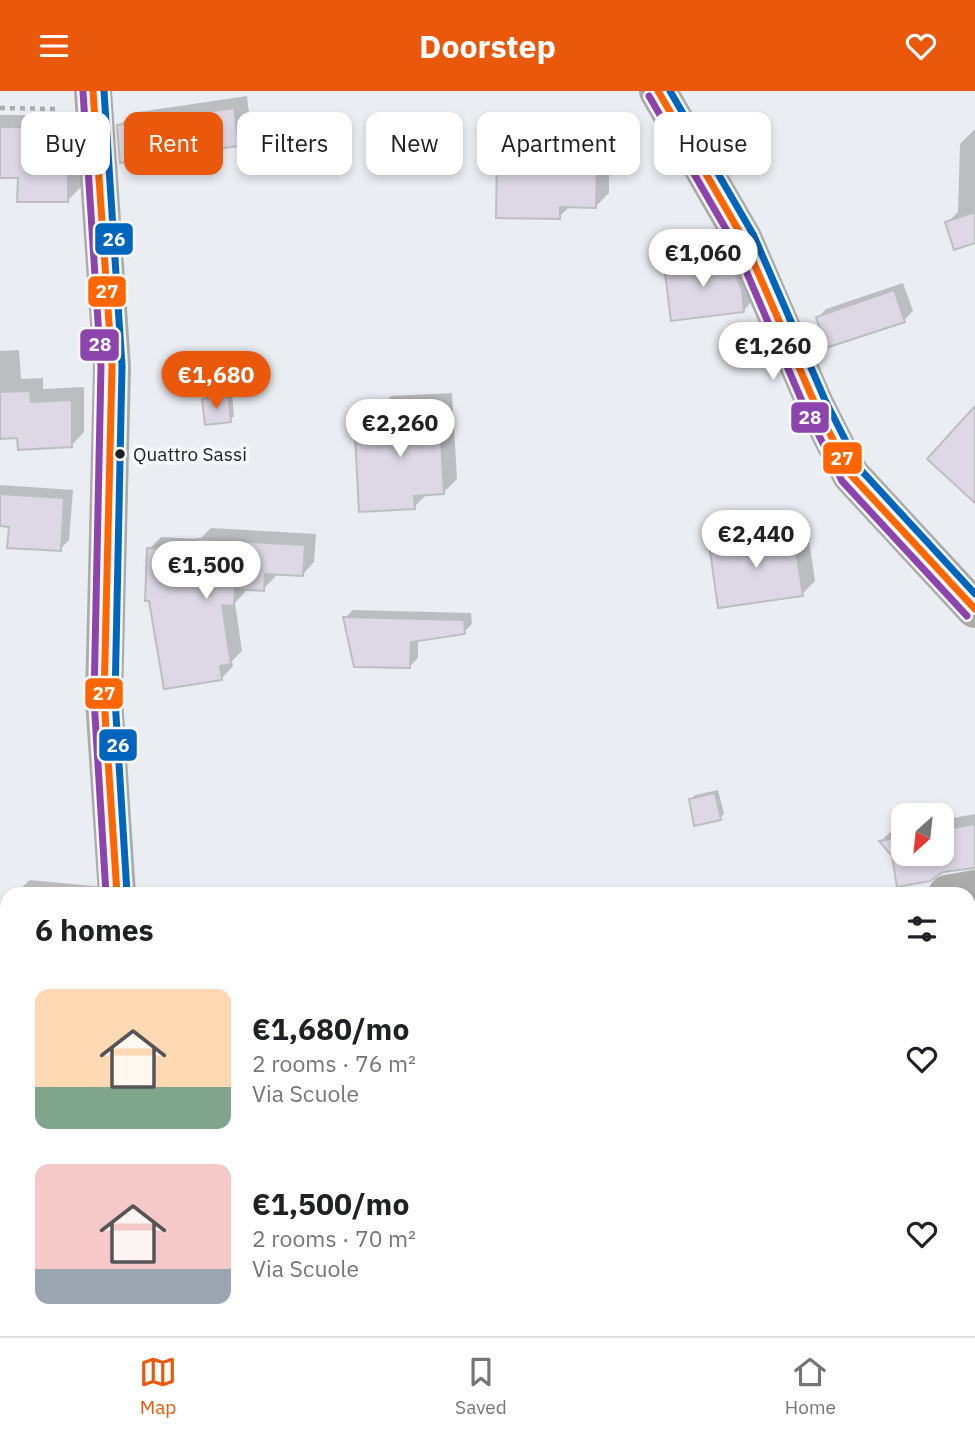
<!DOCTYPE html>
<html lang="en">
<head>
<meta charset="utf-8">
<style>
  body { margin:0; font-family:"IBM Plex Sans",sans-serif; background:#f2f2f2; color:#202124; height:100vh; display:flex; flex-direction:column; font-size:26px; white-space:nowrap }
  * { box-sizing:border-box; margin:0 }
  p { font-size:23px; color:#757577 }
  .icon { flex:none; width:38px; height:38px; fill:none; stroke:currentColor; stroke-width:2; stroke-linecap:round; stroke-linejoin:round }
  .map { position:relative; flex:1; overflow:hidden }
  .sheet { position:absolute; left:0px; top:796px; width:976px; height:450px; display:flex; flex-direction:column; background:#fff; border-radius:21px 21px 0 0; box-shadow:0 4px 10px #0003 }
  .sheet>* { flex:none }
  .hud { position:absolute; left:21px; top:21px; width:934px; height:63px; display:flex; gap:14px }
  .needle { width:46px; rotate:207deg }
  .controls { position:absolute; left:891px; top:712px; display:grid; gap:14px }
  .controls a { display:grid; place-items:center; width:63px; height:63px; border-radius:14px; background:#fff; box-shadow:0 4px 10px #0003; font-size:35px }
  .price { position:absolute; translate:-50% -60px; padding:0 16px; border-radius:24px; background:#fff; color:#222; font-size:23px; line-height:46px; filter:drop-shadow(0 2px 4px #0008) }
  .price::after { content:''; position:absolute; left:50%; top:42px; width:21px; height:16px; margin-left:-10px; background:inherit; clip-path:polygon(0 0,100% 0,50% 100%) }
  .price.selected { background:#ea580c; color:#fff }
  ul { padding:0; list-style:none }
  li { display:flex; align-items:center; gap:21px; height:175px; padding:0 35px }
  li span { display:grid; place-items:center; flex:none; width:196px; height:140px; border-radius:14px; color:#555 }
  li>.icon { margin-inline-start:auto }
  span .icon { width:84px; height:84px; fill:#fffc; stroke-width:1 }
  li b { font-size:30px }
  h2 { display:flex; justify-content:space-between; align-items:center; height:84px; padding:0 35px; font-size:30px }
  .chip { padding:0 24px; border-radius:14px; background:#fff; box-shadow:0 4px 10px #0003; font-size:24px; line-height:63px }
  .chip.selected { background:#ea580c; color:#fff }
  header { display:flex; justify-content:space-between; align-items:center; height:91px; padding:0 35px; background:#ea580c; color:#fff; font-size:32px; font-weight:800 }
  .tab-bar { display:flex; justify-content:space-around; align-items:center; height:98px; border-top:2px solid #e0e0e0; background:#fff; font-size:19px; color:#757577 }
  .tab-bar a { display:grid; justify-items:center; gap:4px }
  .tab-bar .selected { color:#ea580c }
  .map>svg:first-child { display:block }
  .shadow { fill:#0003 }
  .building { fill:#ddd8e4; stroke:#bdbec2; stroke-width:2 }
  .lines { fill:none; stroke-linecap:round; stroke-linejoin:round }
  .path { stroke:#acadae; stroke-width:4.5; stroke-dasharray:5 5; stroke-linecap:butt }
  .street { stroke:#ababab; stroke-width:38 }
  .bus-1-casing { stroke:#f7f9fd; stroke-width:12 }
  .bus-2-casing { stroke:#f7f9fd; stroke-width:12 }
  .bus-3-casing { stroke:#f7f9fd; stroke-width:12 }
  .bus-1 { stroke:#f60; stroke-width:7 }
  .bus-2 { stroke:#8e44ad; stroke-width:7 }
  .bus-3 { stroke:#0065bd; stroke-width:7 }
  .bus-dot { fill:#1e2023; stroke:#f7f9fd; stroke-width:2.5 }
  .labels { text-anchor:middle; stroke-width:7; stroke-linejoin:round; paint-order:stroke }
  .bus-label { font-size:19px; fill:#1e2023; stroke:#f7f9fd; text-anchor:start }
  .line-badge { stroke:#f7f9fd; stroke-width:2.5 }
  .badge-label { font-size:19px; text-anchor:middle; font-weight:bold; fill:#fff }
</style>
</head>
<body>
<header><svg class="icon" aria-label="menu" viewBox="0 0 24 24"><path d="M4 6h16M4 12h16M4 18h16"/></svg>Doorstep<svg class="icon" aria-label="heart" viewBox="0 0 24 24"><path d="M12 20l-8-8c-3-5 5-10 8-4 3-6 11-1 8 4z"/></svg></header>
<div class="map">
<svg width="975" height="1245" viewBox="0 0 975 1245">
  <rect width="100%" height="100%" fill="#eaedf2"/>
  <g class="shadow">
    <path d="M 247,5 L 251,40 L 238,53 L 119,35 L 132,22 Z"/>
    <path d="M 0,24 L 80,24 L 81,96 L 67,110 L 20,86 L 0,86 Z"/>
    <path d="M 975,38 L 975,150 L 947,132 L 958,121 L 960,53 Z"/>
    <path d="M 512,50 L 609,51 L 609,102 L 596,115 L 570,115 L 559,126 L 499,63 Z"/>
    <path d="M 736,158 L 752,210 L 744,219 L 666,175 L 675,166 Z"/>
    <path d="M 903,192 L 913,220 L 904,229 L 818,227 L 826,218 Z"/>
    <path d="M 19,259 L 21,288 L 43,287 L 43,298 L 84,296 L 84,341 L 71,355 L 19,346 L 0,347 L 0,260 Z"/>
    <path d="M 232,302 L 234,325 L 230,329 L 204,309 L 208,305 Z"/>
    <path d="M 452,302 L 457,388 L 444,401 L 428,402 L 414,416 L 357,345 L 370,331 L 378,331 L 378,318 L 391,305 Z"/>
    <path d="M 0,394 L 73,399 L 69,449 L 60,458 L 10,434 L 0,434 Z"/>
    <path d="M 806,428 L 815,490 L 802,503 L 710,453 L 724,440 Z"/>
    <path d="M 211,437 L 316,443 L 314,471 L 303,483 L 275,481 L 275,486 L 263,498 L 246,497 L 245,501 L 235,512 L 242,560 L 232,570 L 233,575 L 222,587 L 149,458 L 161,446 L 200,448 Z"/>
    <path d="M 353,519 L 471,522 L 472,533 L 464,541 L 418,548 L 418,567 L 410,575 L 345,527 Z"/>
    <path d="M 718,699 L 724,723 L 720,727 L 691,708 L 695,704 Z"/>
    <path d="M 975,723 L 975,776 L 894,764 L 881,750 L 894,737 L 903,736 L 903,763 L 942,763 L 942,729 Z"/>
    <path d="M 30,789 L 104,796 L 106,803 L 20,803 L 21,797 Z"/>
    <path d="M 7,962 L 7,1006 L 0,1004 L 0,979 Z"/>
    <path d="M 7,1039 L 7,1117 L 0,1115 L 0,1066 Z"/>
  </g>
  <g class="building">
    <path d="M 234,17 L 239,55 L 120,72 L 117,34 Z"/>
    <path d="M 0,36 L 68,36 L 68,111 L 17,111 L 18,87 L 0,87 Z"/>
    <path d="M 497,62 L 597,64 L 596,117 L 560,116 L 560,128 L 496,127 Z"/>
    <path d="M 975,121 L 975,152 L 954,159 L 945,131 Z"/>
    <path d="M 728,166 L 742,199 L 744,221 L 671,230 L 664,174 Z"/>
    <path d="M 894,199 L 905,231 L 826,257 L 816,226 Z"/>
    <path d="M 30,300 L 31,311 L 72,309 L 72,356 L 18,359 L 17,347 L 0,348 L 0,301 Z"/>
    <path d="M 228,305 L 231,331 L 205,334 L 202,308 Z"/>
    <path d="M 439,314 L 444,403 L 414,405 L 415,418 L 359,421 L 355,344 L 377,343 L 376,318 Z"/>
    <path d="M 975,315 L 975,412 L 927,368 Z"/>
    <path d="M 0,403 L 64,407 L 61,460 L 7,457 L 9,436 L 0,435 Z"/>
    <path d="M 793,440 L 803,505 L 718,517 L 709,453 Z"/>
    <path d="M 197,448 L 305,454 L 303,485 L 265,483 L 264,500 L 235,498 L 234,515 L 222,514 L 231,573 L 220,575 L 222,589 L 164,598 L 149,510 L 145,510 L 147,457 L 196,460 Z"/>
    <path d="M 343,526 L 464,529 L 465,543 L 411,551 L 410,577 L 354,576 Z"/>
    <path d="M 715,702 L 721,729 L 694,735 L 689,708 Z"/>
    <path d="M 975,733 L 975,777 L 943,781 L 930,790 L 897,796 L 892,765 L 879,750 L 903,746 L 903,763 L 942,763 L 942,739 Z"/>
  </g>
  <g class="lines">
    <path class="path" d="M 0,17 L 59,18"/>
    <g class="street">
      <path d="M 93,0 L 112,276 L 104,608 L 117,803"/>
      <path d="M 658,0 L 743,147 L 815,313 L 851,384 L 975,518"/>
      <path d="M 947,803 L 975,798"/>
      <path d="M 970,1120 L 975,1120"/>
      <path d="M 27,1245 L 29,1239"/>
    </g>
    <defs>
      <g id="bus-1">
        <path d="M 93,0 L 112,276 L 104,608 L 117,803"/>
        <path d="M 658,0 L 743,147 L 815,313 L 851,384 L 975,518"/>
      </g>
      <g id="bus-2">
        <path d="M 83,1 L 101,276 L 94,608 L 106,803"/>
        <path d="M 649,5 L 734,152 L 805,317 L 842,390 L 967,525"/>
      </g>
      <g id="bus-3">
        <path d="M 104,0 L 122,275 L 115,608 L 127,802"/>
        <path d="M 670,0 L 753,143 L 825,309 L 860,378 L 975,503"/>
      </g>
    </defs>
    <use href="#bus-1" class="bus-1-casing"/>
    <use href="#bus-2" class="bus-2-casing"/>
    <use href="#bus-3" class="bus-3-casing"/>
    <use href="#bus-1" class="bus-1"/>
    <use href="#bus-2" class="bus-2"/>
    <use href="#bus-3" class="bus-3"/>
  </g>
  <circle class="bus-dot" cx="120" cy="363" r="6"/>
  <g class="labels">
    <g class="bus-label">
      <text x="133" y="370">Quattro Sassi</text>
    </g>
  </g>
  <g class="line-badge">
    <rect x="94" y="131" width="40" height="34" rx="7" fill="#0065bd"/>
    <rect x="87" y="184" width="40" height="33" rx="7" fill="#f60"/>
    <rect x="79" y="237" width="41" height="34" rx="7" fill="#8e44ad"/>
    <rect x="790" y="310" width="40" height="33" rx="7" fill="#8e44ad"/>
    <rect x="822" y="350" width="41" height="34" rx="7" fill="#f60"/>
    <rect x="84" y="586" width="40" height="33" rx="7" fill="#f60"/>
    <rect x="98" y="637" width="40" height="34" rx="7" fill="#0065bd"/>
  </g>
  <g class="badge-label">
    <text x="114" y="155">26</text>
    <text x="107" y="207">27</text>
    <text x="100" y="260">28</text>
    <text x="810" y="333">28</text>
    <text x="842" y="374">27</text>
    <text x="104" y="609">27</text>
    <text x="118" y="661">26</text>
  </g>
</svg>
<div class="controls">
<a><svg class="needle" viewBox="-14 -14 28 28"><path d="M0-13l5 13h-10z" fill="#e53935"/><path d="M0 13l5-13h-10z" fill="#757577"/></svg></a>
</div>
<b class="price" style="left:703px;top:198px">€1,060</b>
<b class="price" style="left:773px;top:291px">€1,260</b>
<b class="price selected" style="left:216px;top:320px">€1,680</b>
<b class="price" style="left:400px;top:368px">€2,260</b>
<b class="price" style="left:756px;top:479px">€2,440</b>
<b class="price" style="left:206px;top:510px">€1,500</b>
<div class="hud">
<a class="chip">Buy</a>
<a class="chip selected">Rent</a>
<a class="chip">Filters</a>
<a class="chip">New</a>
<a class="chip">Apartment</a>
<a class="chip">House</a>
</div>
<section class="sheet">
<h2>6 homes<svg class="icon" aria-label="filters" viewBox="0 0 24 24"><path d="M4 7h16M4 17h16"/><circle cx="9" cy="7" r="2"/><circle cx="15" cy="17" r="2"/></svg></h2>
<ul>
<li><span style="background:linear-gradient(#ffd9b3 70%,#7fa58c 0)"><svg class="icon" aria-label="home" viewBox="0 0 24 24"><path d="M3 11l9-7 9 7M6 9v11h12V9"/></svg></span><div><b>€1,680/mo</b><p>2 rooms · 76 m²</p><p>Via Scuole</p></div><svg class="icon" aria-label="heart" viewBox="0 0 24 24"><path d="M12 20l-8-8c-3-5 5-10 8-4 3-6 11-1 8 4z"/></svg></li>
<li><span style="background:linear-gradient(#f6c9c9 75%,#9aa5b1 0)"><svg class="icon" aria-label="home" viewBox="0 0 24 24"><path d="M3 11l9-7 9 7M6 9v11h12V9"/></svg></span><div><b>€1,500/mo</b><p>2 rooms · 70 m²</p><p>Via Scuole</p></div><svg class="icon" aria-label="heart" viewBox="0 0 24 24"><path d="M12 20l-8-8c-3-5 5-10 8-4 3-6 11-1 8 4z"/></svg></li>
</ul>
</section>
</div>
<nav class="tab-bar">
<a class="selected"><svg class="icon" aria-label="map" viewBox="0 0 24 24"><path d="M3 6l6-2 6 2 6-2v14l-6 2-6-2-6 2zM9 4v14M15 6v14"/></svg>Map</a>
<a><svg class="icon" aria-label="saved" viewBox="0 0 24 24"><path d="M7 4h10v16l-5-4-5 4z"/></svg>Saved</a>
<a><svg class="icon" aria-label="home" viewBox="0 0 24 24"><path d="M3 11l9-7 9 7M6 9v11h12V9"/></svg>Home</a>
</nav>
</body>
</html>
